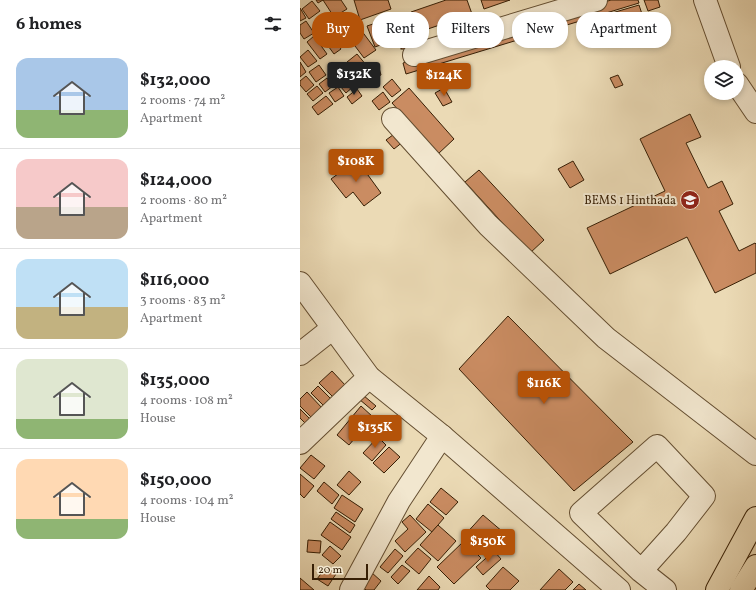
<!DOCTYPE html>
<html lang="en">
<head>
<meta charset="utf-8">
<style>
  body { margin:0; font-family:Vollkorn,serif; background:#f6f6f6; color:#202124; height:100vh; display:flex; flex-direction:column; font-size:15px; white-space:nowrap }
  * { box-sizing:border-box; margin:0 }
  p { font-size:13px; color:#757577 }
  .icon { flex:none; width:22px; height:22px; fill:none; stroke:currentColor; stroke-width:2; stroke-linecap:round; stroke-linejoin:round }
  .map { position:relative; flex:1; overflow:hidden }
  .drawer { display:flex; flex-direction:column; background:#fff; width:300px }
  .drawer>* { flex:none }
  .banner { position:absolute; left:12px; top:12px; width:380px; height:36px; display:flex; gap:8px }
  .fabs { position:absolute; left:404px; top:60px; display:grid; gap:8px }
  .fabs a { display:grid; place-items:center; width:40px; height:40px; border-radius:50%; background:#fff; box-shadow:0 2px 6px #0003; font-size:20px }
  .scale { position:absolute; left:12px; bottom:10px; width:56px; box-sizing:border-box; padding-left:4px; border:2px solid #371f05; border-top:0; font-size:11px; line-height:14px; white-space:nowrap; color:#371f05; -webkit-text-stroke:3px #f2e7cf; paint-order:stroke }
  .price { position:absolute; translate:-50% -34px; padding:0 9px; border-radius:4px; background:#b45309; color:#fff; font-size:13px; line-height:26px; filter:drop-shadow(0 1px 2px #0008) }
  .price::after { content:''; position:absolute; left:50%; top:24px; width:12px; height:9px; margin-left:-6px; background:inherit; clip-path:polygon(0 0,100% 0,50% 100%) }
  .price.selected { background:#222; color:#fff }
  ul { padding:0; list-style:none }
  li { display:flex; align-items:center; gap:12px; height:100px; padding:0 16px }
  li+li { border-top:1px solid #e0e0e0 }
  li span { display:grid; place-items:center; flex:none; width:112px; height:80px; border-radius:12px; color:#555 }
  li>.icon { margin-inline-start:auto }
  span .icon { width:48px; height:48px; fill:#fffc; stroke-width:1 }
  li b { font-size:17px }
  h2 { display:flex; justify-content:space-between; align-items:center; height:48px; padding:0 16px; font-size:17px }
  .tag { padding:0 14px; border-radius:16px; background:#fff; box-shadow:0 2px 6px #0003; font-size:14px; line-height:36px }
  .tag.selected { background:#b45309; color:#fff }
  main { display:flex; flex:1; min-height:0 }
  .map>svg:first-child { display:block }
  .building { fill:#ca8c62; stroke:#371f05 }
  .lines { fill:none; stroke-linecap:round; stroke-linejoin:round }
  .minor-casing { stroke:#644e31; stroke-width:24 }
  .major-casing { stroke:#371f05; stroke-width:24 }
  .minor { stroke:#f2e7cf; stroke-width:22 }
  .major { stroke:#ebdab5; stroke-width:22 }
  .labels { text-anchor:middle; stroke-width:4; stroke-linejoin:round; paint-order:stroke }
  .poi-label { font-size:12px; fill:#371f05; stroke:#f2e7cf; text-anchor:end }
</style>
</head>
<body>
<main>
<section class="drawer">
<h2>6 homes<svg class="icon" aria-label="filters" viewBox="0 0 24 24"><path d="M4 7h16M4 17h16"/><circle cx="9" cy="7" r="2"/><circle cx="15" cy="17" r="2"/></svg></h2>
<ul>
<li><span style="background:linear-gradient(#a9c7e8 65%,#8fb573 0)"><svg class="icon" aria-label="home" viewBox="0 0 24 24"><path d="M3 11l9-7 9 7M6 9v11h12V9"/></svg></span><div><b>$132,000</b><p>2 rooms · 74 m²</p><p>Apartment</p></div></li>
<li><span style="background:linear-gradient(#f6c9c9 60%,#b9a48a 0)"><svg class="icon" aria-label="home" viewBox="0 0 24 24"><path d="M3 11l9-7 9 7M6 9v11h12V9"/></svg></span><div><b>$124,000</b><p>2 rooms · 80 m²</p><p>Apartment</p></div></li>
<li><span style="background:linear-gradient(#bfe0f5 60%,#c2b280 0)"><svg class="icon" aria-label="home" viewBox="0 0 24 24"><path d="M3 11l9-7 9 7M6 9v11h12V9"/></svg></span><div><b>$116,000</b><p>3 rooms · 83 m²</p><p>Apartment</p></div></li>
<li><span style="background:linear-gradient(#dfe7d0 75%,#8fb573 0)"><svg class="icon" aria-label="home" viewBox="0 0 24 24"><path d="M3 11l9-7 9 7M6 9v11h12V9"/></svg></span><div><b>$135,000</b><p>4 rooms · 108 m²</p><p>House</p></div></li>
<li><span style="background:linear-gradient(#ffd9b3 75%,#8fb573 0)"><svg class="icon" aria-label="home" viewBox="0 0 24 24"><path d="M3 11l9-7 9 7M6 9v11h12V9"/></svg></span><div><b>$150,000</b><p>4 rooms · 104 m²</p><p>House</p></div></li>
</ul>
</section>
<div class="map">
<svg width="456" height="590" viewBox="0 0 456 590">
  <rect width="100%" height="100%" fill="#ebdab5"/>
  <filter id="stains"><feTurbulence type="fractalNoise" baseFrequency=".005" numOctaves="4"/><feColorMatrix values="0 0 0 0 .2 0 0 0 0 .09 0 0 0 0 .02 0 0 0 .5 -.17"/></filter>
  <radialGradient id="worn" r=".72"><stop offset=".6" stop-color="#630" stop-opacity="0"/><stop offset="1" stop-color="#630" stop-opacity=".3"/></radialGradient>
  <g class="building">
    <path d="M 16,0 L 41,0 L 47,9 L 34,17 L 23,0 L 18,3 Z"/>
    <path d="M 54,0 L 88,0 L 91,9 L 60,20 Z"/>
    <path d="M 146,0 L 167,0 L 172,14 L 119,32 L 111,12 Z"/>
    <path d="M 181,0 L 210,0 L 184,9 Z"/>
    <path d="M 311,0 L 338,0 L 339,3 L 106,74 L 103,63 Z"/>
    <path d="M 344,0 L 358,0 L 360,7 L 348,11 Z"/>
    <path d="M 12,1 L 20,11 L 9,19 L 2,9 Z"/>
    <path d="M 339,5 L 343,17 L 289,34 L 285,21 Z"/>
    <path d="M 0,8 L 6,18 L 0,21 Z"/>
    <path d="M 49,14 L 76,50 L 64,58 L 37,22 Z"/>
    <path d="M 97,16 L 104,36 L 75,47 L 67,26 Z"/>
    <path d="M 6,21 L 14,33 L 4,39 L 0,33 L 0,25 Z"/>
    <path d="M 30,33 L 41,49 L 34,54 L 23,39 Z"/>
    <path d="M 14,36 L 27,54 L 20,59 L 7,42 Z"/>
    <rect x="101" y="43" width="8" height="6"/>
    <path d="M 8,50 L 17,61 L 8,67 L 0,57 Z"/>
    <path d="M 57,54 L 67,66 L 58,74 L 47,62 Z"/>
    <path d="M 0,62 L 6,72 L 0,77 Z"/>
    <path d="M 19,65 L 26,75 L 16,82 L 9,72 Z"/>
    <path d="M 41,68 L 47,77 L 35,85 L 29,77 Z"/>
    <path d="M 79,68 L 81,75 L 65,81 L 62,74 Z"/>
    <path d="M 318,75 L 323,85 L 315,88 L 310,78 Z"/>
    <path d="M 6,76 L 14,85 L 6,92 L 0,85 L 0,81 Z"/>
    <path d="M 27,78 L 33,86 L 25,92 L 19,84 Z"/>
    <path d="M 48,79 L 54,86 L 46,93 L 40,86 Z"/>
    <path d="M 92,79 L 101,90 L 92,97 L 83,87 Z"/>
    <path d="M 17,86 L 23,93 L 13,101 L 7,94 Z"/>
    <path d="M 38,87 L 44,96 L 35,102 L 29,93 Z"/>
    <path d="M 109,88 L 154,139 L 138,154 L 92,103 Z"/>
    <path d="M 144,88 L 152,102 L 143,106 L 135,93 Z"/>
    <path d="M 57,89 L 62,96 L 52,104 L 47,97 Z"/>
    <path d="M 83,92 L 90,102 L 79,110 L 72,101 Z"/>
    <path d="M 26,96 L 33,104 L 18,115 L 12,107 Z"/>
    <path d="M 390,114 L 401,137 L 386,143 L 408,188 L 422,181 L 433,204 L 419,211 L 439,251 L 455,243 L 456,244 L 456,273 L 415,293 L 387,237 L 310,274 L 287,228 L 365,191 L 340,139 Z"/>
    <path d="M 97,132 L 104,141 L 94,149 L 86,140 Z"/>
    <path d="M 57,160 L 81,193 L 64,206 L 53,192 L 46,198 L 31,179 Z"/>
    <path d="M 273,161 L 284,180 L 270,188 L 258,169 Z"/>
    <path d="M 179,170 L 244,240 L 230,253 L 165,182 Z"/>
    <path d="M 208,316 L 333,442 L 274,491 L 159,369 Z"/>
    <path d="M 32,371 L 46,386 L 34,398 L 19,383 Z"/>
    <path d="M 18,386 L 31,399 L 24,406 L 11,393 Z"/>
    <path d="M 57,390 L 76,406 L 72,410 L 53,394 Z"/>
    <path d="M 7,392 L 23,409 L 13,419 L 0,406 L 0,399 Z"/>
    <path d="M 61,406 L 73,417 L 49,445 L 37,435 Z"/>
    <path d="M 0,409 L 11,420 L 6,424 L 0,418 Z"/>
    <path d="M 78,437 L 86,445 L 72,461 L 63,453 Z"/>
    <path d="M 89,447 L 100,457 L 84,473 L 73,463 Z"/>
    <path d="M 11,455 L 25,466 L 14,479 L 0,468 Z"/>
    <path d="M 49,471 L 61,482 L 49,495 L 37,485 Z"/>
    <path d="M 0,474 L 14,486 L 4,498 L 0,494 Z"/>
    <path d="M 24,482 L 39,495 L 32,504 L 17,491 Z"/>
    <path d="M 141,488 L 158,502 L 146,515 L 130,502 Z"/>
    <path d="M 42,495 L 63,509 L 55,522 L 34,508 Z"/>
    <path d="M 128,504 L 144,518 L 132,532 L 116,519 Z"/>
    <path d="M 36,512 L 55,525 L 50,533 L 31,519 Z"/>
    <path d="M 110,515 L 126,532 L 105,552 L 95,541 L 108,529 L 102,522 Z"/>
    <path d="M 183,515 L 203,532 L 183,554 L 163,537 Z"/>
    <path d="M 30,522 L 51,537 L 42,550 L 21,535 Z"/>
    <path d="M 138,525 L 156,541 L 138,561 L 120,545 Z"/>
    <path d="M 8,540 L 21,541 L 20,553 L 7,552 Z"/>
    <path d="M 164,541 L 181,558 L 154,584 L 137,567 Z"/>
    <path d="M 30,546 L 41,556 L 33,564 L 22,555 Z"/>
    <path d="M 118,548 L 131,559 L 119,574 L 105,562 Z"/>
    <path d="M 95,549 L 103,556 L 88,573 L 80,567 Z"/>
    <path d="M 194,551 L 201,559 L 183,575 L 176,567 Z"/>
    <path d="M 102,565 L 110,571 L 98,584 L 91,577 Z"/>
    <path d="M 26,567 L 36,574 L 28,586 L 17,579 Z"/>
    <path d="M 203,567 L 219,581 L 210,590 L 190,590 L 186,586 Z"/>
    <path d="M 259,569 L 273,582 L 265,590 L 240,590 Z"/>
    <path d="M 71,572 L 81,581 L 74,590 L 66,590 L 60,584 Z"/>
    <path d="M 129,576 L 140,587 L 138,590 L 117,590 Z"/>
    <path d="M 0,578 L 14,590 L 0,590 Z"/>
    <path d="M 279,584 L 286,590 L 273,590 Z"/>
  </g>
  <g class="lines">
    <defs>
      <g id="minor">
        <path d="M 405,0 L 429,67"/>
        <path d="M 114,55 L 296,0"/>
        <path d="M 437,84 L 456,112"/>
        <path d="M 93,119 L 188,225 L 306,338 L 456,454"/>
        <path d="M 0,283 L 69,377 L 142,436 L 319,590"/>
        <path d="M 0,354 L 33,328"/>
        <path d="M 0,443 L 69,377"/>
        <path d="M 341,571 L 376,532 L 404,496 L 357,446 L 281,513 L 341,571 L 365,590"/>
        <path d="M 51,590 L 99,501 L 142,436"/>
      </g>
      <g id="major">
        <path d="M 417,590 L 456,518"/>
        <path d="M 441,590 L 456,566"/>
      </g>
    </defs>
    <use href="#minor" class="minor-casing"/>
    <use href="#major" class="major-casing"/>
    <use href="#minor" class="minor"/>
    <use href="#major" class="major"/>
  </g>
  <defs>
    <symbol id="school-disc" viewBox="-11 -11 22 22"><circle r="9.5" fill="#8f2418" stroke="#f2e7cf"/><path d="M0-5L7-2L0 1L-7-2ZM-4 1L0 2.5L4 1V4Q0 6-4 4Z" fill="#fff"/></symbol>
  </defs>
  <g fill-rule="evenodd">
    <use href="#school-disc" x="379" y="189" width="22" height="22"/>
  </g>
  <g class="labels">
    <g class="poi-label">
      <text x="376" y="204">BEMS 1 Hinthada</text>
    </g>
  </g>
  <rect width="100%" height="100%" filter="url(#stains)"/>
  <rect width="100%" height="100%" fill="url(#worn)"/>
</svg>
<div class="fabs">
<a><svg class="icon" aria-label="layers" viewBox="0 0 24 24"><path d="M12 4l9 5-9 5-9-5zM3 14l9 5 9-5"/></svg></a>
</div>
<div class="scale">20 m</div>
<b class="price selected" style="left:54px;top:96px">$132K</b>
<b class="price" style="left:144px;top:97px">$124K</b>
<b class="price" style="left:56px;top:183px">$108K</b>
<b class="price" style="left:244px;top:405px">$116K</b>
<b class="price" style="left:75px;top:449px">$135K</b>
<b class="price" style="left:188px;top:563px">$150K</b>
<div class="banner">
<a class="tag selected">Buy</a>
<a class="tag">Rent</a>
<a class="tag">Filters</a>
<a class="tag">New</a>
<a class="tag">Apartment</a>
</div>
</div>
</main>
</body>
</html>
